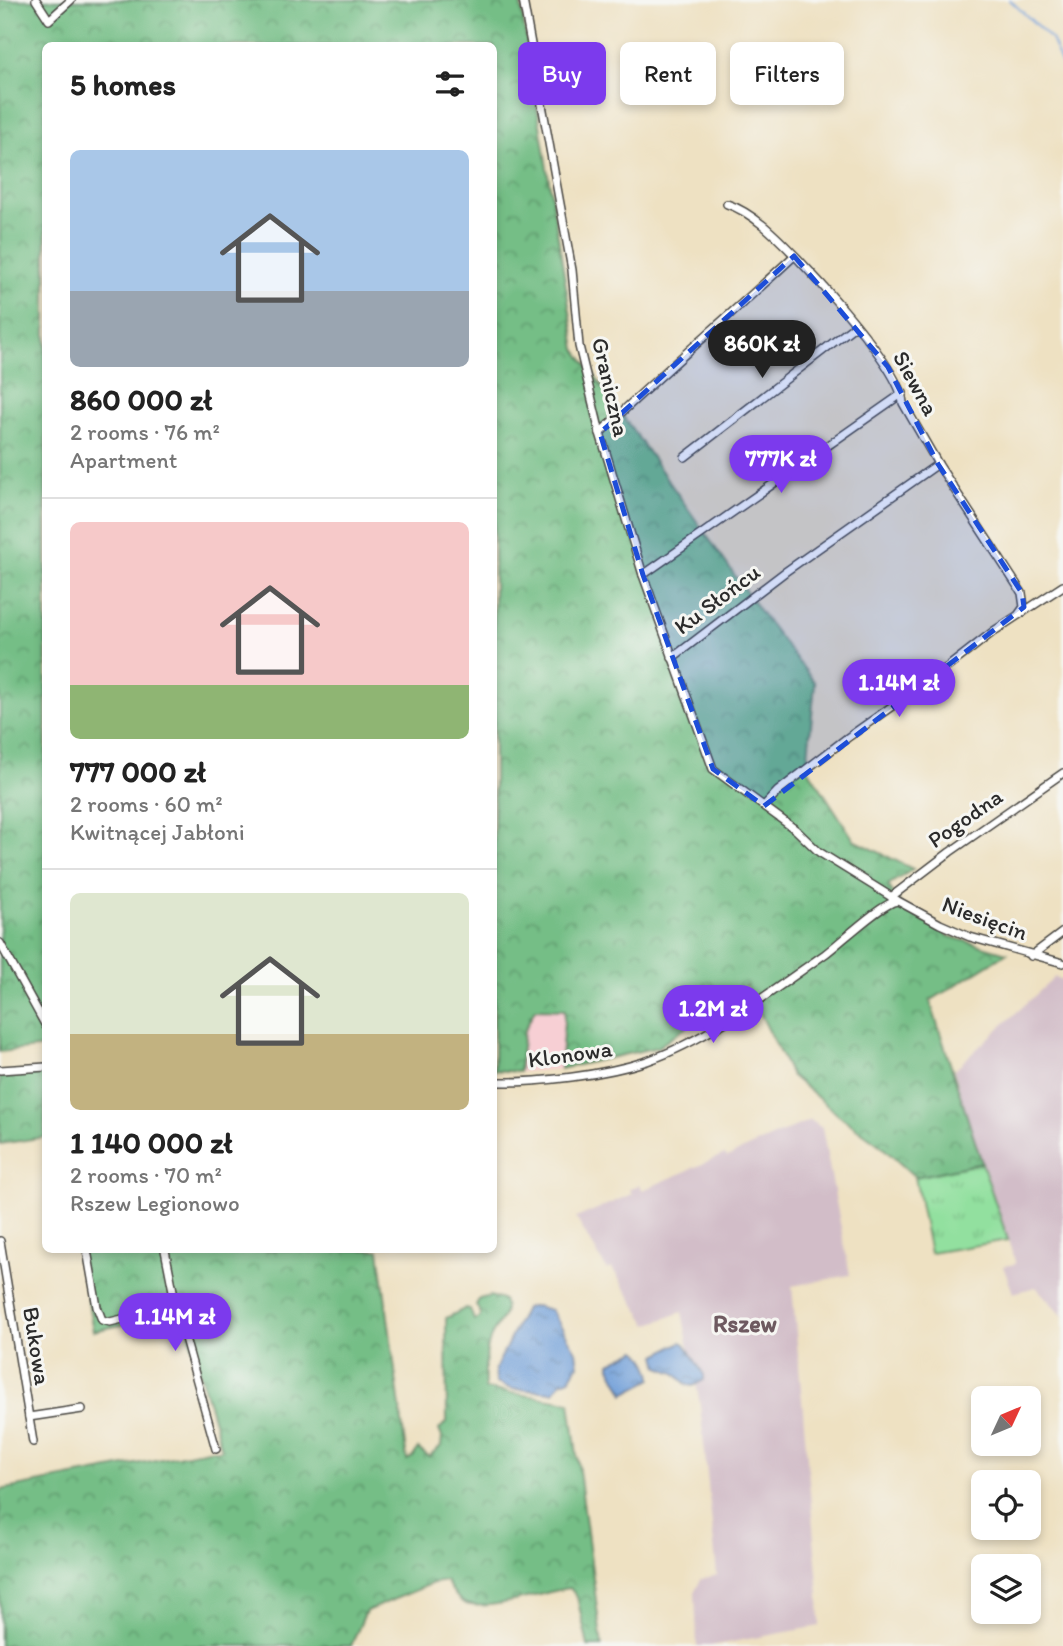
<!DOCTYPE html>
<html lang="en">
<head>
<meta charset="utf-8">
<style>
  body { margin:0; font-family:Itim,sans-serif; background:#f2f2f2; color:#222; height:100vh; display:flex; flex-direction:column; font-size:26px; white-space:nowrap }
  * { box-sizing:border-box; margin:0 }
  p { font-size:23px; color:#767676 }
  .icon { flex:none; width:38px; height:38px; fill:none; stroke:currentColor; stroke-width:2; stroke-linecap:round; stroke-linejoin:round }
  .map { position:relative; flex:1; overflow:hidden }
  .panel { position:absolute; left:42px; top:42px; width:455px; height:1211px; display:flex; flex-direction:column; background:#fff; border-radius:10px; box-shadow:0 4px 10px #0003 }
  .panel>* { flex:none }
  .hud { position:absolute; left:518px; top:42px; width:439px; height:63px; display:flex; gap:14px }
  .needle { width:46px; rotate:46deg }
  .buttons { position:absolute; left:971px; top:1386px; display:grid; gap:14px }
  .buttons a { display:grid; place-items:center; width:70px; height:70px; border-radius:10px; background:#fff; box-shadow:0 4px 10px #0003; font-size:35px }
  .price { position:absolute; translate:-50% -60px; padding:0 16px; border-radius:24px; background:#7c3aed; color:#fff; font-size:23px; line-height:46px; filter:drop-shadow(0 2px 4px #0008) }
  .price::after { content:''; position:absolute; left:50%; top:42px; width:21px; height:16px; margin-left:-10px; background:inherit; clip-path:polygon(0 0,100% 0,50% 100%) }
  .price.active { background:#222; color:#fff }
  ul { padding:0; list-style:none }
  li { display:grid; align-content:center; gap:14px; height:371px; padding:0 28px }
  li+li { border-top:2px solid #e0e0e0 }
  li span { display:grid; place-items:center; height:217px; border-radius:10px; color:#555 }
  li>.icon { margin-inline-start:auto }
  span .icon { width:126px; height:126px; fill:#fffc; stroke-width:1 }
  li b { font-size:30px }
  h2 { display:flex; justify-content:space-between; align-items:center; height:84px; padding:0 28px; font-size:30px }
  .chip { padding:0 24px; border-radius:10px; background:#fff; box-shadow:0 4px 10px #0003; font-size:24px; line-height:63px }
  .chip.active { background:#7c3aed; color:#fff }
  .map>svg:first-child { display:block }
  .built { fill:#f7cfd4 }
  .industrial { fill:#d2bdc8 }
  .grass { fill:url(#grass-tufts); stroke:#5e8665; stroke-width:2 }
  .forest { fill:url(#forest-crowns); stroke:#507458; stroke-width:2 }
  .water { fill:url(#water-ripples); stroke:#4d6482; stroke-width:2 }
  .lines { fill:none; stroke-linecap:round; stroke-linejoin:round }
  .stream { stroke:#6f9ed8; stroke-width:2 }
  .minor-casing { stroke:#484642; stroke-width:10 }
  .minor { stroke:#fff; stroke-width:7 }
  .marked { fill:#1d4ed8; fill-opacity:0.2; stroke:#1d4ed8; stroke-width:5; stroke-dasharray:14 9; stroke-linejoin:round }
  .labels { text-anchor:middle; stroke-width:6; stroke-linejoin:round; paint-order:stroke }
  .street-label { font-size:23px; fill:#2b2b2b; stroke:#f6f6f2 }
  .neighbourhood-label { font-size:24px; font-weight:bold; fill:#6e5a60; stroke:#f6f6f2 }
</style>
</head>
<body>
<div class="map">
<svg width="1063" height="1646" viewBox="0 0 1063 1646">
  <defs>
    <pattern id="grass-tufts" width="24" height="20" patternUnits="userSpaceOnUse" patternTransform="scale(1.75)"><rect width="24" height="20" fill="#92e09f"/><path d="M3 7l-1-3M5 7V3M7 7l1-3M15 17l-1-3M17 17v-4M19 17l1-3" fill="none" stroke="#7ec089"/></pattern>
    <pattern id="forest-crowns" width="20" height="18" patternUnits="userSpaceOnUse" patternTransform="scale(1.75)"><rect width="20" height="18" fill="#75be86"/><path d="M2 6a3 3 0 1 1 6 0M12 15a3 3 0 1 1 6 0" fill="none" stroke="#609b6e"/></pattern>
    <pattern id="water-ripples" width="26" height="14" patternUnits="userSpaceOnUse" patternTransform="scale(1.75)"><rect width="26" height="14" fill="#6f9ed8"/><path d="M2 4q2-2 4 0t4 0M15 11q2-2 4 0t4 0" fill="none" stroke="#5b81af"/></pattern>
  </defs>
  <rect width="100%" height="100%" fill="#f6f6f2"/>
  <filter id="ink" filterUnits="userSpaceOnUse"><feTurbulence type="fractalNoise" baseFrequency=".0143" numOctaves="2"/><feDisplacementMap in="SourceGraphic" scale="14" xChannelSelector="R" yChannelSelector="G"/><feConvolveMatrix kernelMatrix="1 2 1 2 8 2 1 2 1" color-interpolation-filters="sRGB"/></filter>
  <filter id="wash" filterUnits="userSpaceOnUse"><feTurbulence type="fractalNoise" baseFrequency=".00686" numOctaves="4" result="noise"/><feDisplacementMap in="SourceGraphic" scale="28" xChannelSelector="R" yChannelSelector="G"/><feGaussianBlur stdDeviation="1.57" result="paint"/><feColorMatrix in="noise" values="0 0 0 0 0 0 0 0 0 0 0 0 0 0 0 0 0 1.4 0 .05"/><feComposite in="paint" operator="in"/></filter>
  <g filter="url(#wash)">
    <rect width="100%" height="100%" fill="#eee1c2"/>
    <path class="built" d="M 534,1009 L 565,1010 L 560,1069 L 519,1072 L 524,1031 Z"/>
    <g class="industrial">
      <path d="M 1055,977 L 1063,980 L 1063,1316 L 1036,1287 L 1013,1293 L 1003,1266 L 1016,1264 L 969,1124 L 954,1070 Z"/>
      <path d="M 810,1120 L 822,1128 L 850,1275 L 792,1286 L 819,1595 L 820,1626 L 710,1646 L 697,1646 L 695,1591 L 701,1579 L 717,1575 L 700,1404 L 682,1312 L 648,1325 L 612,1268 L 607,1270 L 576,1218 L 632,1194 L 630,1189 L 639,1185 L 643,1190 L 725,1154 L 727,1157 Z"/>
    </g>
    <path class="grass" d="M 982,1163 L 1008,1240 L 930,1253 L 915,1177 Z"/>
    <g class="forest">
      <path d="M 0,0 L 520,0 L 576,349 L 761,613 L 815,683 L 807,767 L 854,840 L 913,869 L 888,885 L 901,905 L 948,936 L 1007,953 L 930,1001 L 982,1163 L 915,1177 L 881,1146 L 837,1114 L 791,1075 L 746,985 L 658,1047 L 560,1069 L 565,1010 L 535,1009 L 524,1031 L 519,1072 L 494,1070 L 494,46 L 46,46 L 46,1047 L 0,1052 Z"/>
      <path d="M 45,1072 L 45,1137 L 0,1144 L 0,1077 Z"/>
      <path d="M 79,1250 L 379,1250 L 407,1460 L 413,1457 L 418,1449 L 429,1457 L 441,1446 L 442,1437 L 439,1430 L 447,1421 L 446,1318 L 466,1308 L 470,1309 L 474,1320 L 479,1318 L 481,1314 L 476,1305 L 479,1299 L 490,1296 L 503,1300 C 510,1317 495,1324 490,1339 C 485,1355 484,1372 485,1389 L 570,1402 L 602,1646 L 588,1646 L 577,1597 L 570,1588 C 546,1591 485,1613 464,1603 C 456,1599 451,1588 446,1581 L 433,1583 L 366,1611 L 351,1646 L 0,1646 L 0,1490 L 213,1449 L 215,1451 L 222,1449 L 182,1312 L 93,1331 Z"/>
    </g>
    <g class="water">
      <path d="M 536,1306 L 551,1310 L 576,1351 L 578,1365 L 570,1379 L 561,1382 L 554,1392 L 512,1389 L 496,1383 L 495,1370 L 525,1308 Z"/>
      <path d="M 681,1342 L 685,1344 L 704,1375 L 704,1380 L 693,1386 L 686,1384 L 675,1373 L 659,1367 L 656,1355 Z"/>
      <path d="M 637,1350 C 644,1355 652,1370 652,1379 L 624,1394 L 610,1367 L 610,1363 Z"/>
    </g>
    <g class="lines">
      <path class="stream" d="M 1010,0 L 1051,39 L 1063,67"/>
    </g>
  </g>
  <g filter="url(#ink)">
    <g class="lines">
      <defs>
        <g id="minor">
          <path d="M 36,0 L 49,20 L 71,0"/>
          <path d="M 523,0 L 572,270 L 579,346 L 600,433 L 643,575 L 713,769 L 796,830 L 819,852 L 898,901 L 940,924 L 970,937 L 1063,963"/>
          <path d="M 727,204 C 740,208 753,217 764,226 C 796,253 900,365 903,403 L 938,464 L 1022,593 L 1024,607 L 1019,614"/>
          <path d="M 600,433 C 663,371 730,316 794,256"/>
          <path d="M 685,457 L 856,325"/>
          <path d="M 643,575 L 903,393"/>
          <path d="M 672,658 L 785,572 L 938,464"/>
          <path d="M 764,806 L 778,791 L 847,738 L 949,666 L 994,631 L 1063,586"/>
          <path d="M 891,897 L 950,852 L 1063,773"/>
          <path d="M 0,943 L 46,1026"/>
          <path d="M 1031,956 L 1063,932"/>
          <path d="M 0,1070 L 46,1067"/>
          <path d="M 494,1082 C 539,1083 604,1075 647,1061 C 708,1040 772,991 825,954 C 840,943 882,903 897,901"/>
          <path d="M 0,1241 L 33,1442"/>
          <path d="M 87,1250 L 97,1307 L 102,1320 L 110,1322 L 176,1306"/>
          <path d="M 165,1250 L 176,1306 L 216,1449"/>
          <path d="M 29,1417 L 82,1409"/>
        </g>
      </defs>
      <use href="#minor" class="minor-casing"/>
      <use href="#minor" class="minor"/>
    </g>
  </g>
  <path class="marked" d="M 794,256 L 888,367 L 938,464 L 1022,593 L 1024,607 L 764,806 L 713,769 L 643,575 L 600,433 Z"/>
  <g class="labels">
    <g class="street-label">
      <text transform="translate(916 383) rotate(61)" y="8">Siewna</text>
      <text transform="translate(611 387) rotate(77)" y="8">Graniczna</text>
      <text transform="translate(717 599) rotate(-37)" y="8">Ku Słońcu</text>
      <text transform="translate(965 818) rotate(-35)" y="8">Pogodna</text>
      <text transform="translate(985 918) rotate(20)" y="8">Niesięcin</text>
      <text transform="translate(570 1054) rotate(-8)" y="8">Klonowa</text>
      <text transform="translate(37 1346) rotate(81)" y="8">Bukowa</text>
    </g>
    <g class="neighbourhood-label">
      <text x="745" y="1332">Rszew</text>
    </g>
  </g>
</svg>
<div class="buttons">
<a><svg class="needle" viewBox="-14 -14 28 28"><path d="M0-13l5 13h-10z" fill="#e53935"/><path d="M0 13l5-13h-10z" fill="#767676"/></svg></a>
<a><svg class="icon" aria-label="locate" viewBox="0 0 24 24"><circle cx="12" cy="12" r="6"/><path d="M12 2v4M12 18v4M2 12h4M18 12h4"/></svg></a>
<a><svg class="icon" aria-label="layers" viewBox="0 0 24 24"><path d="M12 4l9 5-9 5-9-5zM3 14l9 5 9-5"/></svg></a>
</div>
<b class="price active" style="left:762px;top:380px">860K zł</b>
<b class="price" style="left:781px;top:495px">777K zł</b>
<b class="price" style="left:899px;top:719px">1.14M zł</b>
<b class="price" style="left:713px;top:1045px">1.2M zł</b>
<b class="price" style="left:175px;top:1353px">1.14M zł</b>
<div class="hud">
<a class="chip active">Buy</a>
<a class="chip">Rent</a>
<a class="chip">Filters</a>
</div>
<section class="panel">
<h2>5 homes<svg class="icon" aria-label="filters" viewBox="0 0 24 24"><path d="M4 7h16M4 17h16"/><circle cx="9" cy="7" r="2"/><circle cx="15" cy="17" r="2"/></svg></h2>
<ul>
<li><span style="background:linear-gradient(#a9c7e8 65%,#9aa5b1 0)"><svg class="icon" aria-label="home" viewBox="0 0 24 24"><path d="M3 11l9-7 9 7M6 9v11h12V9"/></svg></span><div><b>860 000 zł</b><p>2 rooms · 76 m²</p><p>Apartment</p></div></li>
<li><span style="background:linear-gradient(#f6c9c9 75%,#8fb573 0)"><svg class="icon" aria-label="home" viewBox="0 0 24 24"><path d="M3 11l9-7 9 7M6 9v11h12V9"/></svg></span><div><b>777 000 zł</b><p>2 rooms · 60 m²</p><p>Kwitnącej Jabłoni</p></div></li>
<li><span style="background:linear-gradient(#dfe7d0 65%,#c2b280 0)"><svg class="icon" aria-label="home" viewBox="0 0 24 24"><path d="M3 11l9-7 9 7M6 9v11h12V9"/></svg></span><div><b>1 140 000 zł</b><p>2 rooms · 70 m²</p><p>Rszew Legionowo</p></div></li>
</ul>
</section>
</div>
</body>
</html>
